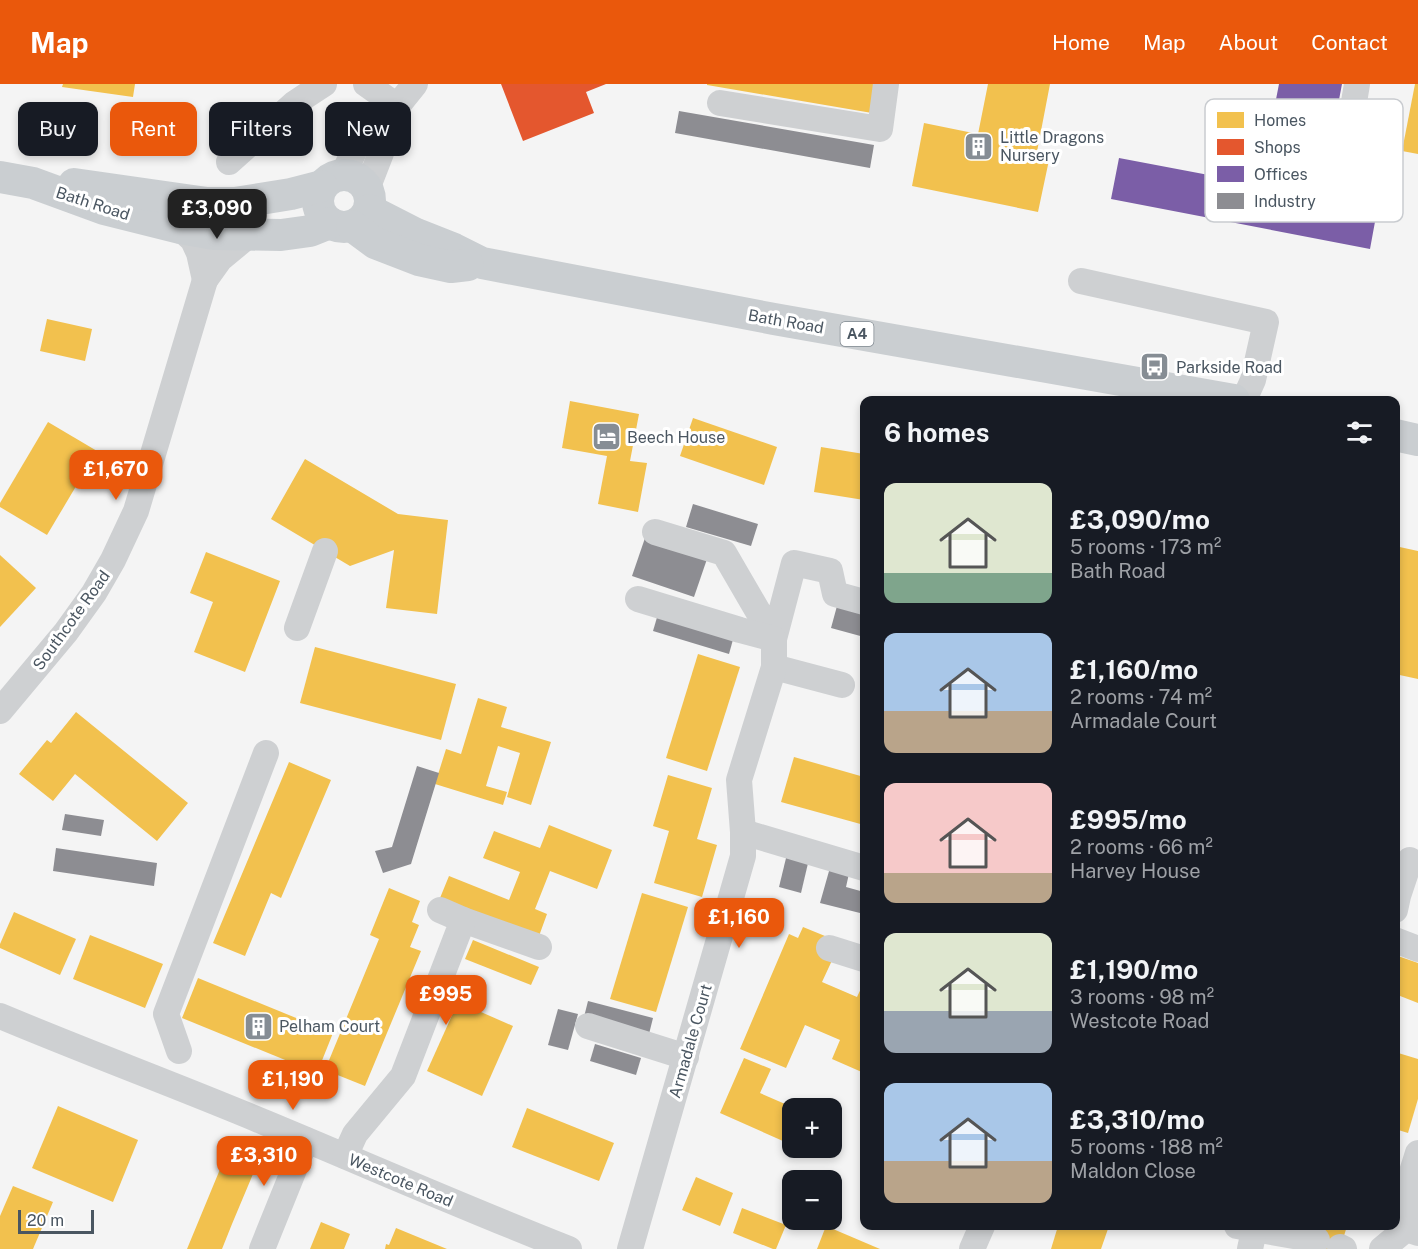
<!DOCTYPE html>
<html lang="en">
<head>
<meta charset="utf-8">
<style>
  body { margin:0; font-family:"Public Sans",sans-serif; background:#20242c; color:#f1f3f6; height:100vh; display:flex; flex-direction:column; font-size:22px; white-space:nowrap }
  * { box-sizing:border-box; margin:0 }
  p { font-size:20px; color:#9ea1a6 }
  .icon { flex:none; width:33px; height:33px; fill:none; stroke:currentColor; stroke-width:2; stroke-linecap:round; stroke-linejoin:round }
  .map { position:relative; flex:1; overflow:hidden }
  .sheet { position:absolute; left:860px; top:312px; width:540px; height:834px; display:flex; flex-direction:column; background:#171b24; border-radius:12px; box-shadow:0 3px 9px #0003 }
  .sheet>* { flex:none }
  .guide { position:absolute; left:18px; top:18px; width:570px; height:54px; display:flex; gap:12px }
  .controls { position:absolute; left:782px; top:1014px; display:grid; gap:12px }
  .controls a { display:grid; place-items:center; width:60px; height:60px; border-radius:12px; background:#171b24; box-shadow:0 3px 9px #0003; font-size:30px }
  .scale { position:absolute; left:18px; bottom:15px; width:76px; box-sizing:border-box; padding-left:6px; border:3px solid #4a5661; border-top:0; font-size:16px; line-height:21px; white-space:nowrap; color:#4a5661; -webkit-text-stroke:4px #fff; paint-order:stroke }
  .price { position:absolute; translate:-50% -51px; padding:0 14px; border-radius:12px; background:#ea580c; color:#fff; font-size:20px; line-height:39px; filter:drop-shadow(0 2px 3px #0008) }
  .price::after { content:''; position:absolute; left:50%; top:36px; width:18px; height:14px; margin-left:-9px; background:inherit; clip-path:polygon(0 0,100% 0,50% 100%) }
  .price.active { background:#222; color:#fff }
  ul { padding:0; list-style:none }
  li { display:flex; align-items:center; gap:18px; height:150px; padding:0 24px }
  li span { display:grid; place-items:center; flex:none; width:168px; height:120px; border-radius:12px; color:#555 }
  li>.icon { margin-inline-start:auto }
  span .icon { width:72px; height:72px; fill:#fffc; stroke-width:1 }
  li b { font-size:26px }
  h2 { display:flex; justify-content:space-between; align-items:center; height:72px; padding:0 24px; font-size:26px }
  .pill { padding:0 21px; border-radius:12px; background:#171b24; box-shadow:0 3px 9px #0003; font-size:21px; line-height:54px }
  .pill.active { background:#ea580c; color:#fff }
  header { display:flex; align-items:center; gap:36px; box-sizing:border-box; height:84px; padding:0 30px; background:#ea580c; color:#fff }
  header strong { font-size:28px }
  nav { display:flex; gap:33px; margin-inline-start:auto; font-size:21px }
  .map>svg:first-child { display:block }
  .homes { fill:#f2c14e }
  .shops { fill:#e4572e }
  .offices { fill:#7b5ea7 }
  .industry { fill:#8d8d92 }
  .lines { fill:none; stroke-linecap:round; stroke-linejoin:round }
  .minor { stroke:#ced0d2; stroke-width:26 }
  .major { stroke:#caced1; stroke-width:32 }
  .labels { text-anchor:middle; stroke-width:6; stroke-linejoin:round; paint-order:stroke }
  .shield { fill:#fff; stroke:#808990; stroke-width:1.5 }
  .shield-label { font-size:15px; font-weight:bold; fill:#4a5661 }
  .poi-label { font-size:16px; fill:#4a5661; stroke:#fff; text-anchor:start }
  .street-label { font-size:16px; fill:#4a5661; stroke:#fff }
  .key { fill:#fff; stroke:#c9ccd0; stroke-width:1.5 }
  .key-label { font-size:16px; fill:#4a5661 }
</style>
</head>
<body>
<header>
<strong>Map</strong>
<nav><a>Home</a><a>Map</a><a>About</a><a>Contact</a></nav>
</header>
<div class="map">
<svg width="1418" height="1165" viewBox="0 0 1418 1165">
  <rect width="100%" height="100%" fill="#f4f4f4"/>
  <g class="homes">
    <path d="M 63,0 L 135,0 L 133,13 L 62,3 Z"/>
    <path d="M 707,0 L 876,0 L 872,29 L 707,1 Z"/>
    <path d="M 988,0 L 1050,0 L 1036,73 L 1049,76 L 1038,128 L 912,102 L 924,39 L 978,50 Z"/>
    <path d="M 1415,0 L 1418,0 L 1418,70 L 1402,67 Z"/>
    <path d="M 47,235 L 92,245 L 85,277 L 40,267 Z"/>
    <path d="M 570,317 L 639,330 L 630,377 L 647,379 L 638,428 L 598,420 L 607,372 L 562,364 Z"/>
    <path d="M 693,334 L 777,363 L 764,401 L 680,372 Z"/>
    <path d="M 48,338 L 97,367 L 47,451 L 0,423 L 0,419 Z"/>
    <path d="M 821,363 L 864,370 L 864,416 L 814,408 Z"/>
    <path d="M 305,375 L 398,430 L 448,436 L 437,530 L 386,524 L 394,466 L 350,482 L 271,435 Z"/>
    <path d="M 1395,462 L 1418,467 L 1418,595 L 1395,590 Z"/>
    <path d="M 206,468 L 280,497 L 245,588 L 194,568 L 213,518 L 190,509 Z"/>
    <path d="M 0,471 L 36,504 L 0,543 Z"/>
    <path d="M 315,563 L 456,600 L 441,656 L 300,619 Z"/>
    <path d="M 698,570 L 740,583 L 707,687 L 666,674 Z"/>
    <path d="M 478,614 L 507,623 L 501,643 L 551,658 L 531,721 L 507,713 L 520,669 L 498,662 L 486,702 L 507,708 L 503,721 L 435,700 L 446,665 L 461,670 Z"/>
    <path d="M 76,628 L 188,719 L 157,757 L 75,690 L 53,717 L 19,690 L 47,656 L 51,659 Z"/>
    <path d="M 794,673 L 864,693 L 864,741 L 781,718 Z"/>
    <path d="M 289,678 L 331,696 L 281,814 L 271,809 L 245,872 L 213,859 Z"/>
    <path d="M 668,691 L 712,704 L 697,755 L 717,761 L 702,813 L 654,799 L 669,747 L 653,742 Z"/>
    <path d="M 549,741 L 612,766 L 597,805 L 550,787 L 535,825 L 547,830 L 539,852 L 440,814 L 449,792 L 509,816 L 520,788 L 483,774 L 494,747 L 540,764 Z"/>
    <path d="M 389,804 L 420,817 L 412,838 L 419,841 L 410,863 L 421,867 L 365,1002 L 325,986 L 379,855 L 370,851 Z"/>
    <path d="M 642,809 L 688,823 L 656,928 L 610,915 Z"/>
    <path d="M 14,828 L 76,855 L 60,891 L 0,864 L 0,860 Z"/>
    <path d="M 803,843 L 825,852 L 819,864 L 835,870 L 822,898 L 857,913 L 864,898 L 864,989 L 832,975 L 840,956 L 805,941 L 786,984 L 740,965 L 789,850 L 798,854 Z"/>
    <path d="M 90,851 L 163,880 L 145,924 L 73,895 Z"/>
    <path d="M 473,856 L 539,883 L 531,901 L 465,875 Z"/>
    <path d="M 1395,871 L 1418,879 L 1418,919 L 1395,910 Z"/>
    <path d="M 198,894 L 333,949 L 317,989 L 182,934 Z"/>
    <path d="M 458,918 L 513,942 L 482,1012 L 427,987 Z"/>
    <path d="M 1395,968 L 1418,975 L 1418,1015 L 1408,1049 L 1395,1045 Z"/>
    <path d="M 744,974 L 771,985 L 760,1009 L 792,1023 L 792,1061 L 720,1029 Z"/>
    <path d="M 58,1022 L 138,1056 L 113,1118 L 32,1084 Z"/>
    <path d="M 527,1024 L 614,1059 L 599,1097 L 512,1063 Z"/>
    <path d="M 223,1078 L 253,1090 L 232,1140 L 222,1165 L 187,1165 Z"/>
    <path d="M 696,1093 L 733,1109 L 720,1142 L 682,1126 Z"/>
    <path d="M 13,1102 L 53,1118 L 33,1165 L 0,1165 L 0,1132 Z"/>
    <path d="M 742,1124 L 786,1141 L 776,1165 L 773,1165 L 733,1149 Z"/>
    <path d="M 321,1138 L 350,1150 L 344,1165 L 310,1165 Z"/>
    <path d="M 826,1142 L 880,1165 L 817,1165 Z"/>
    <path d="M 1058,1142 L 1109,1142 L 1101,1165 L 1051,1165 Z"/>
    <path d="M 1322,1142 L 1347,1142 L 1340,1165 L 1314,1165 Z"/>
    <path d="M 396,1144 L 447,1165 L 385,1165 L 386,1160 L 389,1161 Z"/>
  </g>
  <path class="shops" d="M 501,0 L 606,0 L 586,8 L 594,29 L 523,57 Z"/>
  <path class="offices" d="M 1279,0 L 1342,0 L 1322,105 L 1379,116 L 1370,165 L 1111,115 L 1119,74 L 1214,92 L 1224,42 L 1269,51 Z"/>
  <g class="industry">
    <path d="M 679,27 L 874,61 L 870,84 L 675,49 Z"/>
    <path d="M 693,420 L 758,440 L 751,462 L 686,443 Z"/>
    <path d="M 645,454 L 707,475 L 694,513 L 632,492 Z"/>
    <path d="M 837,522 L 864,530 L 864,553 L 831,544 Z"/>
    <path d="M 658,530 L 734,552 L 729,570 L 653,547 Z"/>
    <path d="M 417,682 L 439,689 L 411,780 L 383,789 L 375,767 L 392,763 Z"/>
    <path d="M 65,730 L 104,736 L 101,752 L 62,746 Z"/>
    <path d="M 56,764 L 157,779 L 154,802 L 53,787 Z"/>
    <path d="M 787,770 L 809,775 L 801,809 L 779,803 Z"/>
    <path d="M 831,780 L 850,785 L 846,803 L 864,808 L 864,830 L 820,819 Z"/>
    <path d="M 588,917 L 653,934 L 649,950 L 584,933 Z"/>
    <path d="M 558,925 L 578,930 L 568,966 L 548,961 Z"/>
    <path d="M 595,960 L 641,974 L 636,991 L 590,977 Z"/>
  </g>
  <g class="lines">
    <g class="minor">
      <path d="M 366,0 L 397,22"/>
      <path d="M 1354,18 L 1357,0"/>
      <path d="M 720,19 L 880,45 L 886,0"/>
      <path d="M 229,78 L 295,19 L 324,0"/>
      <path d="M 343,91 L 360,54 L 386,36 L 415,0"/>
      <path d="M 367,105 L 381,69 L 386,36"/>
      <path d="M 180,144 L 193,156 L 199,169 L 205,196"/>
      <path d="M 1081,197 L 1266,238 L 1253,296 L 1244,316"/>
      <path d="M 655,448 L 724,469 L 774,555 L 794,479 L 830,487 L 835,510 L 864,518"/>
      <path d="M 297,544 L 325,467"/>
      <path d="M 774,583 L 842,601"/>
      <path d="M 0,627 L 66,548 L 94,509 L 113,476 L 136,427 L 205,196 L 220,175 L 249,151"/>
      <path d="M 743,748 L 864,784"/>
      <path d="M 1395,826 L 1398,812 L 1410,776"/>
      <path d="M 463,836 L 539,863"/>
      <path d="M 1395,856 L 1418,865"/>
      <path d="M 829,864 L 864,875"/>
      <path d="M 0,932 C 88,969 178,1002 266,1039 C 367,1081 467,1125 569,1165"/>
      <path d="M 588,942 L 686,973"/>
      <path d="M 179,967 L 166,930 L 266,669"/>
      <path d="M 345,1072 L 355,1050 L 403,992 L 463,836 L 440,826"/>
      <path d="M 1237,1142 L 1317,1156"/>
      <path d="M 1406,1145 L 1407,1104 L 1418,1069"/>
      <path d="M 1340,1163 L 1344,1165"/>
      <path d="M 262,1165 L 306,1056"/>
      <path d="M 630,1165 L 743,772 L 743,748 L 739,696 L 774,583 L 774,555 L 740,546 L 638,515"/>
      <path d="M 972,1165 L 982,1142"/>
      <path d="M 1250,1165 L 1255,1142"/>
      <path d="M 1382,1165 L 1406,1145 L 1418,1149"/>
    </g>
    <g class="major">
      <circle cx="344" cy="117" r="26"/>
      <path d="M 0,93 L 33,99 L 104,125 L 180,144 L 214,150 L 281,151 L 310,147 L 330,139"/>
      <path d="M 74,100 L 207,119 L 235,119 L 291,110 L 322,102"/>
      <path d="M 369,126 L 416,150 L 454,165 L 482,179 L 774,235 L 1234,316"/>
      <path d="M 352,142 L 375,159 L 419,176 L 451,183 L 468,181"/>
      <path d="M 1395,351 L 1418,356"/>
    </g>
  </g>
  <defs>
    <symbol id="building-square" viewBox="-11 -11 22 22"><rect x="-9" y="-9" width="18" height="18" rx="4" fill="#868d94" stroke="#fff"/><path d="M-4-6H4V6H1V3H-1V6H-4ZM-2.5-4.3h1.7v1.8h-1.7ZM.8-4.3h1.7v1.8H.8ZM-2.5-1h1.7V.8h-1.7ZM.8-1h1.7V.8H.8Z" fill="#fff"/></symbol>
    <symbol id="bus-square" viewBox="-11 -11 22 22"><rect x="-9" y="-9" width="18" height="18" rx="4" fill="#868d94" stroke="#fff"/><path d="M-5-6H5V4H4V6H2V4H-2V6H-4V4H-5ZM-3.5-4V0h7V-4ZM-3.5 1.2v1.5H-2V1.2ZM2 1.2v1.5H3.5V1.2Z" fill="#fff"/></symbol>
    <symbol id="hotel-square" viewBox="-11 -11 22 22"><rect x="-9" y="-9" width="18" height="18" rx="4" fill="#868d94" stroke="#fff"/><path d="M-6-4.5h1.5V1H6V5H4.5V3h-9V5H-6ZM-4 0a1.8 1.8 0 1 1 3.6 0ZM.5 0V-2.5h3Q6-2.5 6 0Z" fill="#fff"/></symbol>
  </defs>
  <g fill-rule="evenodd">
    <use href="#building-square" x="962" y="46" width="33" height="33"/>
    <use href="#bus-square" x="1138" y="266" width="33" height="33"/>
    <use href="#hotel-square" x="590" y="336" width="33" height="33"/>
    <use href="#building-square" x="242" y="926" width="33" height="33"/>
  </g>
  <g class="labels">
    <rect class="shield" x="840.5" y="238" width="33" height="24" rx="4.5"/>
    <g class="shield-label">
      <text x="857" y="255">A4</text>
    </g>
    <g class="poi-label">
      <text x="1000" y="59">Little Dragons<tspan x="1000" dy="18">Nursery</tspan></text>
      <text x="1176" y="289">Parkside Road</text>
      <text x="627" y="359">Beech House</text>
      <text x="279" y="948">Pelham Court</text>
    </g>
    <g class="street-label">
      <text transform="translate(93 119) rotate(18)" y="6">Bath Road</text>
      <text transform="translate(786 237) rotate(10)" y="6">Bath Road</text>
      <text transform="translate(71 536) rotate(-54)" y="6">Southcote Road</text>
      <text transform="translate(690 957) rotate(-74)" y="6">Armadale Court</text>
      <text transform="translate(401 1096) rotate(23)" y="6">Westcote Road</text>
    </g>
  </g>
  <rect x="1205" y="15" width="198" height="123" rx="9" class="key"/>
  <rect x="1217" y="28" width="27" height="16" fill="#f2c14e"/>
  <rect x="1217" y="55" width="27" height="16" fill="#e4572e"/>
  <rect x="1217" y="82" width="27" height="16" fill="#7b5ea7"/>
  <rect x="1217" y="109" width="27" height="16" fill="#8d8d92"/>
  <g class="key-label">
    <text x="1254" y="42">Homes</text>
    <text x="1254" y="69">Shops</text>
    <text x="1254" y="96">Offices</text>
    <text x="1254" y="123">Industry</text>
  </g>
</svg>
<div class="controls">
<a>+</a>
<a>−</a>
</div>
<div class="scale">20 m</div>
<b class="price active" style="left:217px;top:156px">£3,090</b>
<b class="price" style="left:116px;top:417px">£1,670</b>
<b class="price" style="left:739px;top:865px">£1,160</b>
<b class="price" style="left:446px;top:942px">£995</b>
<b class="price" style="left:293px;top:1027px">£1,190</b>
<b class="price" style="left:264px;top:1103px">£3,310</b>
<div class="guide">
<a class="pill">Buy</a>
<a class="pill active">Rent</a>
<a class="pill">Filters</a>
<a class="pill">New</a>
</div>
<section class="sheet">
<h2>6 homes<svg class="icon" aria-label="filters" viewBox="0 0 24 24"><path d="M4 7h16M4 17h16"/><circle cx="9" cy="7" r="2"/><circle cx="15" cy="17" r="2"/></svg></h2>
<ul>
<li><span style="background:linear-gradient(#dfe7d0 75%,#7fa58c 0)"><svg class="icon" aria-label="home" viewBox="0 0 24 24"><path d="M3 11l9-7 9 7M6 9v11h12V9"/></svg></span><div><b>£3,090/mo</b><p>5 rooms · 173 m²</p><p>Bath Road</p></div></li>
<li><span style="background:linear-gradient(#a9c7e8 65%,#b9a48a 0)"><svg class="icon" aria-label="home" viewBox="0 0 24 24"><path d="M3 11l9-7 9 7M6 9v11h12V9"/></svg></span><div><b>£1,160/mo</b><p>2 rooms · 74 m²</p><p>Armadale Court</p></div></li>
<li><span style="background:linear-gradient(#f6c9c9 75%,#b9a48a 0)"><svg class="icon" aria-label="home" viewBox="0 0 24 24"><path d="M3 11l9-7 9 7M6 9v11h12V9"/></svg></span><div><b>£995/mo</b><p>2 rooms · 66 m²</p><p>Harvey House</p></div></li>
<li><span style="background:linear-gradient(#dfe7d0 65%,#9aa5b1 0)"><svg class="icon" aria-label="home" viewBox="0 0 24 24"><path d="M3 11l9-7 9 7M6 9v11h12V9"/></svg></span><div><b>£1,190/mo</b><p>3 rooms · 98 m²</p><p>Westcote Road</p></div></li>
<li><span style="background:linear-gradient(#a9c7e8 65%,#b9a48a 0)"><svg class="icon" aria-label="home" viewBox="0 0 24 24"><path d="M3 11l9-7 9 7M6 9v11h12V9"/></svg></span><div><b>£3,310/mo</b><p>5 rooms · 188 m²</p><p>Maldon Close</p></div></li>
</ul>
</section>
</div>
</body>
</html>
